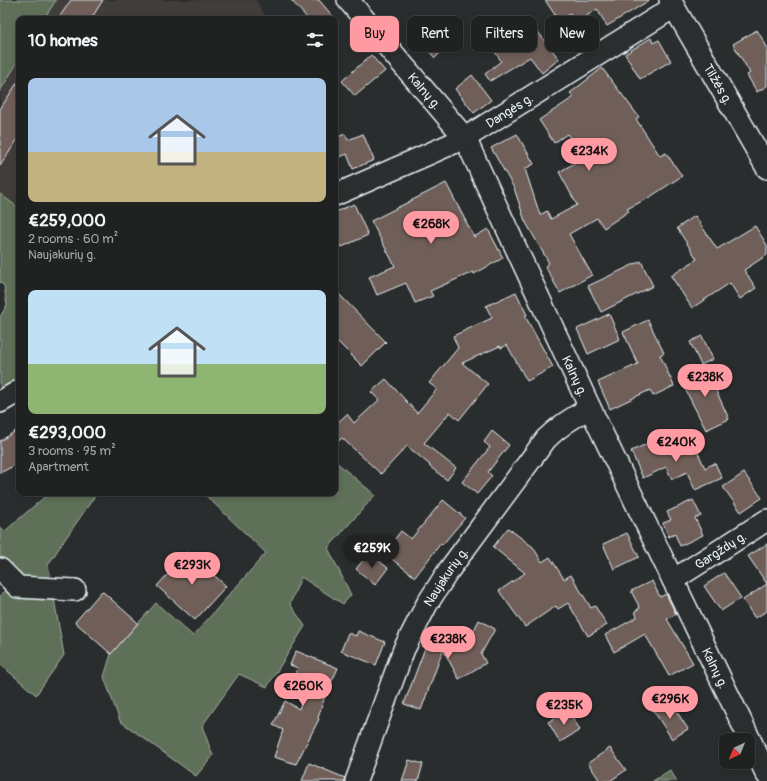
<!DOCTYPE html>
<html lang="en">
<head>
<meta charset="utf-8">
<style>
  body { margin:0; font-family:Pangolin,sans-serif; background:#2d2f2f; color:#f1f3f6; height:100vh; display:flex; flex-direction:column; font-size:15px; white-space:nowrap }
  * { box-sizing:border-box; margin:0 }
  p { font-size:13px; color:#a2a4a5 }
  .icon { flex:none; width:22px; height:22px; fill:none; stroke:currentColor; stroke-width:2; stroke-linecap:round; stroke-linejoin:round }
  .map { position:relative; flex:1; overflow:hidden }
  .side { position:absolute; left:16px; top:16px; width:322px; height:480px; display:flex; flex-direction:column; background:#202222; border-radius:8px; box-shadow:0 2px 6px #0003,0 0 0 1px #3d3f40 }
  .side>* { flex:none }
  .guide { position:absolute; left:350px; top:16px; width:357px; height:36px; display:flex; gap:8px }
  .needle { width:26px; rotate:223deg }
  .fabs { position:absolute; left:719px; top:733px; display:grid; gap:8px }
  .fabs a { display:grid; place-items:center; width:36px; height:36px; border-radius:8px; background:#202222; box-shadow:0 2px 6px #0003,0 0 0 1px #3d3f40; font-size:20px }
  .price { position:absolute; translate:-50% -34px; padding:0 9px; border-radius:14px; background:#ff9aa2; color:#111; font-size:13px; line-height:26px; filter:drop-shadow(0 1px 2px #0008) }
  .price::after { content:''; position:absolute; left:50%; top:24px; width:12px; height:9px; margin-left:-6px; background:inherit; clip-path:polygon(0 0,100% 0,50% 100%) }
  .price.current { background:#222; color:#fff }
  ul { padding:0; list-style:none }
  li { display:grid; align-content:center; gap:8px; height:212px; padding:0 12px }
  li span { display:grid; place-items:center; height:124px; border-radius:8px; color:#555 }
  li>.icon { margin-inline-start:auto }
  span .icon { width:72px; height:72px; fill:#fffc; stroke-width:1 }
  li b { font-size:17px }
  h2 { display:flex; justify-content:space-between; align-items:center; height:48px; padding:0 12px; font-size:17px }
  .pill { padding:0 14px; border-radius:8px; background:#202222; box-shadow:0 2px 6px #0003,0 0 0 1px #3d3f40; font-size:14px; line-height:36px }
  .pill.current { background:#ff9aa2; color:#111 }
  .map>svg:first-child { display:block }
  .built { fill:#3f3c3b }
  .green { fill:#5f7058; stroke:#a4b0a8 }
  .building { fill:#705f58; stroke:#e8f1f8 }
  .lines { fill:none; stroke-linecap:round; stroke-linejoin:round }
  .minor-casing { stroke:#e8f1f8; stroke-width:24 }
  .minor { stroke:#2a2d2e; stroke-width:21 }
  .labels { text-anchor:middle; stroke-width:3; stroke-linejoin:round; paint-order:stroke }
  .street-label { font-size:13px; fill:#e8f1f8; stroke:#2a2d2e }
</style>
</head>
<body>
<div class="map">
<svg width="767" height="781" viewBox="0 0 767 781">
  <rect width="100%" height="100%" fill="#2a2d2e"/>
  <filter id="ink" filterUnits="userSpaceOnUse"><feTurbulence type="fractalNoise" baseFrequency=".025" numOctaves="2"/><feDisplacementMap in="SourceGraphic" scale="8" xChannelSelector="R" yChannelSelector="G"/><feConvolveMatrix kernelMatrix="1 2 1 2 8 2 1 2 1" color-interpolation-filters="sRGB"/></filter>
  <g filter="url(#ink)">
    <g class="built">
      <path d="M 56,0 L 256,0 L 267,19 L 44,19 Z"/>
      <path d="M 19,60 L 19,208 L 0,194 L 0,91 Z"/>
    </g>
    <g class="green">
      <path d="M 0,0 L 56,0 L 44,19 L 19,19 L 19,60 L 0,91 Z"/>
      <path d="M 0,194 L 19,208 L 19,376 L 0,391 L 0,317 L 7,305 L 4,286 L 0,282 Z"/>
      <path d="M 335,461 L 375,495 L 328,548 L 351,595 L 343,604 L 301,577 L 290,604 L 305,626 L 267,687 L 239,674 L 202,726 L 213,756 L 196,776 L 120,721 L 104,677 L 111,654 L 156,603 L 193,636 L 266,553 L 203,493 L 335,493 Z"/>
      <path d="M 49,493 L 97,493 L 61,545 L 48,565 L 64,655 L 36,695 L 0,664 L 0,595 L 22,574 L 8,564 L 0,557 L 0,527 L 5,531 Z"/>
      <path d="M 670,770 L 677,781 L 653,781 Z"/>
    </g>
    <g class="building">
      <path d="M 71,0 L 103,0 L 91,19 L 58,19 Z"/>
      <path d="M 291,0 L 319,0 L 335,19 L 308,19 Z"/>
      <path d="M 545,0 L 650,0 L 607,26 L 597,9 L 576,23 L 570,14 L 559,21 Z"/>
      <path d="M 443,19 L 458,36 L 435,58 L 420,41 Z"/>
      <path d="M 757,30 L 767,47 L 767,86 L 757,92 L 747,75 L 750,73 L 733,44 Z"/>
      <path d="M 500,32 L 512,52 L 538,32 L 559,59 L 542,73 L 530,57 L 490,81 L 485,74 L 501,61 L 487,39 Z"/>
      <path d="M 651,38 L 653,43 L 659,40 L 671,61 L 640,79 L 625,54 Z"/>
      <path d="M 371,55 L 385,71 L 355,96 L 342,81 Z"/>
      <path d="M 602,68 L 639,117 L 636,119 L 660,156 L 666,153 L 682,176 L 650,197 L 627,209 L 629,211 L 604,228 L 597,218 L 569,234 L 592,275 L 560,293 L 545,266 L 549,263 L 525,221 L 514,188 L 491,148 L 517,134 L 534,164 L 525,169 L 540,215 L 547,211 L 551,219 L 577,205 L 559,172 L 585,157 L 567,134 L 554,143 L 539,120 L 574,97 L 570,93 Z"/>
      <path d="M 472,75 L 491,100 L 474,113 L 455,89 Z"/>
      <path d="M 19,80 L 19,137 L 0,166 L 0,109 Z"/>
      <path d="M 345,134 L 348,140 L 363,134 L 374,160 L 353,169 L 347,154 L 340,157 L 335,146 L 335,138 Z"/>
      <path d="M 446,183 L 474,237 L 488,229 L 503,258 L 474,274 L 473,272 L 430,291 L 433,296 L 415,303 L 406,283 L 377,295 L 369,277 L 395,266 L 371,221 Z"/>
      <path d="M 354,204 L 368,235 L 342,247 L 341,245 L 335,248 L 335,212 Z"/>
      <path d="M 695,216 L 717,249 L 755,226 L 767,245 L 767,255 L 744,270 L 756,288 L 740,299 L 730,283 L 692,308 L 671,276 L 697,259 L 677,228 Z"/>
      <path d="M 641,261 L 653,286 L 601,312 L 588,286 Z"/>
      <path d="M 335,290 L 386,342 L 362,366 L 335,339 Z"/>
      <path d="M 516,292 L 527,315 L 525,316 L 553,367 L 527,381 L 507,345 L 501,348 L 500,346 L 462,363 L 488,384 L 459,420 L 450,412 L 424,443 L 456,468 L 447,480 L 429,466 L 430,465 L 407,446 L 381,474 L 342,438 L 335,444 L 335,425 L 347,414 L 354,423 L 379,400 L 371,392 L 386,379 L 417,413 L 437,389 L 429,383 L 458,348 L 453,336 L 492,318 L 486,306 Z"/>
      <path d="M 609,314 L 620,339 L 588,354 L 577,329 Z"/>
      <path d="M 648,320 L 664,353 L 660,355 L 674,386 L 653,396 L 650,390 L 610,409 L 598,382 L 638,364 L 623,332 Z"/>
      <path d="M 702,336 L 713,359 L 701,365 L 690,342 Z"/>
      <path d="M 705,366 L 729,419 L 706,430 L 680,379 Z"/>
      <path d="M 19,429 L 19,463 L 0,473 L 0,441 Z"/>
      <path d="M 492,431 L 509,445 L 488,472 L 492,476 L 477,494 L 462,482 L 490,447 L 484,442 Z"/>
      <path d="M 658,439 L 664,453 L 692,440 L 705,468 L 715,463 L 722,478 L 695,490 L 687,472 L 672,479 L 666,467 L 643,478 L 631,451 Z"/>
      <path d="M 744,473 L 762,498 L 741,512 L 723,487 Z"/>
      <path d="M 443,500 L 465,518 L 442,545 L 441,543 L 415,577 L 384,553 L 401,531 L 411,539 Z"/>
      <path d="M 693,500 L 701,516 L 695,518 L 703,535 L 680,546 L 675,534 L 669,537 L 663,523 L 671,520 L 667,512 Z"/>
      <path d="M 508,528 L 533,547 L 542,562 L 550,557 L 564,579 L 571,575 L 591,608 L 595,606 L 607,625 L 588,636 L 568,603 L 558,609 L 556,606 L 525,627 L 499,591 L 525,573 L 493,547 Z"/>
      <path d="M 627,533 L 639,557 L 614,569 L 603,544 Z"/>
      <path d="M 767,544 L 767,611 L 755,618 L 743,600 L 767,584 L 748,556 Z"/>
      <path d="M 188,552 L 226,586 L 195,620 L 157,586 Z"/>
      <path d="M 369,553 L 388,568 L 375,585 L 356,569 Z"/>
      <path d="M 724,573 L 741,598 L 721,611 L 704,586 Z"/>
      <path d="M 652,581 L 660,597 L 666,594 L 676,614 L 667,619 L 693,663 L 669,676 L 645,634 L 614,652 L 605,635 L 637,617 L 635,611 L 640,608 L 631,591 Z"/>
      <path d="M 102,591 L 138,623 L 111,654 L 75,622 Z"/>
      <path d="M 479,620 L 495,629 L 481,654 L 486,663 L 459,679 L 443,650 L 421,710 L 404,704 L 425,648 L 422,646 L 428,633 L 456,648 L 462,633 L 471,636 Z"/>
      <path d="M 358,631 L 385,642 L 376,665 L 341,651 L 348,633 L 356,636 Z"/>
      <path d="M 296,651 L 338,668 L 332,681 L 330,680 L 318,718 L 319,719 L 296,764 L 274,757 L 283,730 L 273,725 L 285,701 L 299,709 L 308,682 L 294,677 L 298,668 L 290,665 Z"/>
      <path d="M 669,700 L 688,729 L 672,739 L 653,710 Z"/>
      <path d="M 568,710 L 580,730 L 560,742 L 548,722 Z"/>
      <path d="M 610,748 L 626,770 L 610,781 L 600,781 L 588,763 Z"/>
      <path d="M 409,760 L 423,764 L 418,781 L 402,781 Z"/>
      <path d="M 309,763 L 345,778 L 344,781 L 302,781 Z"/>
    </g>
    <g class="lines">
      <defs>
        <g id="minor">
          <path id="s1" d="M 348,0 L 465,138 L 590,408 L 767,775"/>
          <path id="s2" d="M 670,0 L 767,168"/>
          <path id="s3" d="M 335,195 L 465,138 L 674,7"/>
          <path d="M 0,402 L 19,391"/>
          <path d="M 0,569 L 18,587 L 75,590"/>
          <path id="s4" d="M 673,580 L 767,520"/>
          <path id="s5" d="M 356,781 L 404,649 L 427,604 L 449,570 L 546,439 C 559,426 573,417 590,408"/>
        </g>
      </defs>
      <use href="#minor" class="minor-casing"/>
      <use href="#minor" class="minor"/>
    </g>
  </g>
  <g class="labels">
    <g class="street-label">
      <text dy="5" stroke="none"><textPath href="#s2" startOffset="97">Tilžės g.</textPath></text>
      <text dy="5" stroke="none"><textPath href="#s1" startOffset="119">Kalnų g.</textPath></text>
      <text dy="5" stroke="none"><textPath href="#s3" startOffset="194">Dangės g.</textPath></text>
      <text dy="5" stroke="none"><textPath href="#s1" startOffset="443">Kalnų g.</textPath></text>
      <text dy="5" stroke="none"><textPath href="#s4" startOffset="56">Gargždų g.</textPath></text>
      <text dy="5" stroke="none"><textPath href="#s5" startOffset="224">Naujakurių g.</textPath></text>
      <text dy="5" stroke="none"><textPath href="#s1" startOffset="767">Kalnų g.</textPath></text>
    </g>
  </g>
</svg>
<div class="fabs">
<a><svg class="needle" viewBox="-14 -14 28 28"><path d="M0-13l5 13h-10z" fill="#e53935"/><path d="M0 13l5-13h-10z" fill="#a2a4a5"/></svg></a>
</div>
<b class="price" style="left:589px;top:172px">€234K</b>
<b class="price" style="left:431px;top:245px">€268K</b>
<b class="price" style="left:705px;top:398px">€238K</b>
<b class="price" style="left:676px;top:463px">€240K</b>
<b class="price current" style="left:372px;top:569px">€259K</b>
<b class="price" style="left:192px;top:586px">€293K</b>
<b class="price" style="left:448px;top:660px">€238K</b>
<b class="price" style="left:303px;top:707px">€260K</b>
<b class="price" style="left:670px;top:720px">€296K</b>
<b class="price" style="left:564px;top:726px">€235K</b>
<div class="guide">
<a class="pill current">Buy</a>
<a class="pill">Rent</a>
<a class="pill">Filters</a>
<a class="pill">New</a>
</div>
<section class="side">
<h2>10 homes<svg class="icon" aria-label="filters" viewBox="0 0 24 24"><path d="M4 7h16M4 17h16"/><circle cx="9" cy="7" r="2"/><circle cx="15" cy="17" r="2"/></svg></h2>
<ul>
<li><span style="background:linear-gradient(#a9c7e8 60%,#c2b280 0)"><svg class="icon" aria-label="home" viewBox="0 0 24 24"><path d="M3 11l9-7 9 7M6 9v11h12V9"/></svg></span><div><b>€259,000</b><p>2 rooms · 60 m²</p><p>Naujakurių g.</p></div></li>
<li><span style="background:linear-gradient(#bfe0f5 60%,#8fb573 0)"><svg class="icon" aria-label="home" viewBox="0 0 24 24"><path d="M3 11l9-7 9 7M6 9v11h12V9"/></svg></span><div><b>€293,000</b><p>3 rooms · 95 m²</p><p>Apartment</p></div></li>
</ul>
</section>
</div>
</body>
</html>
